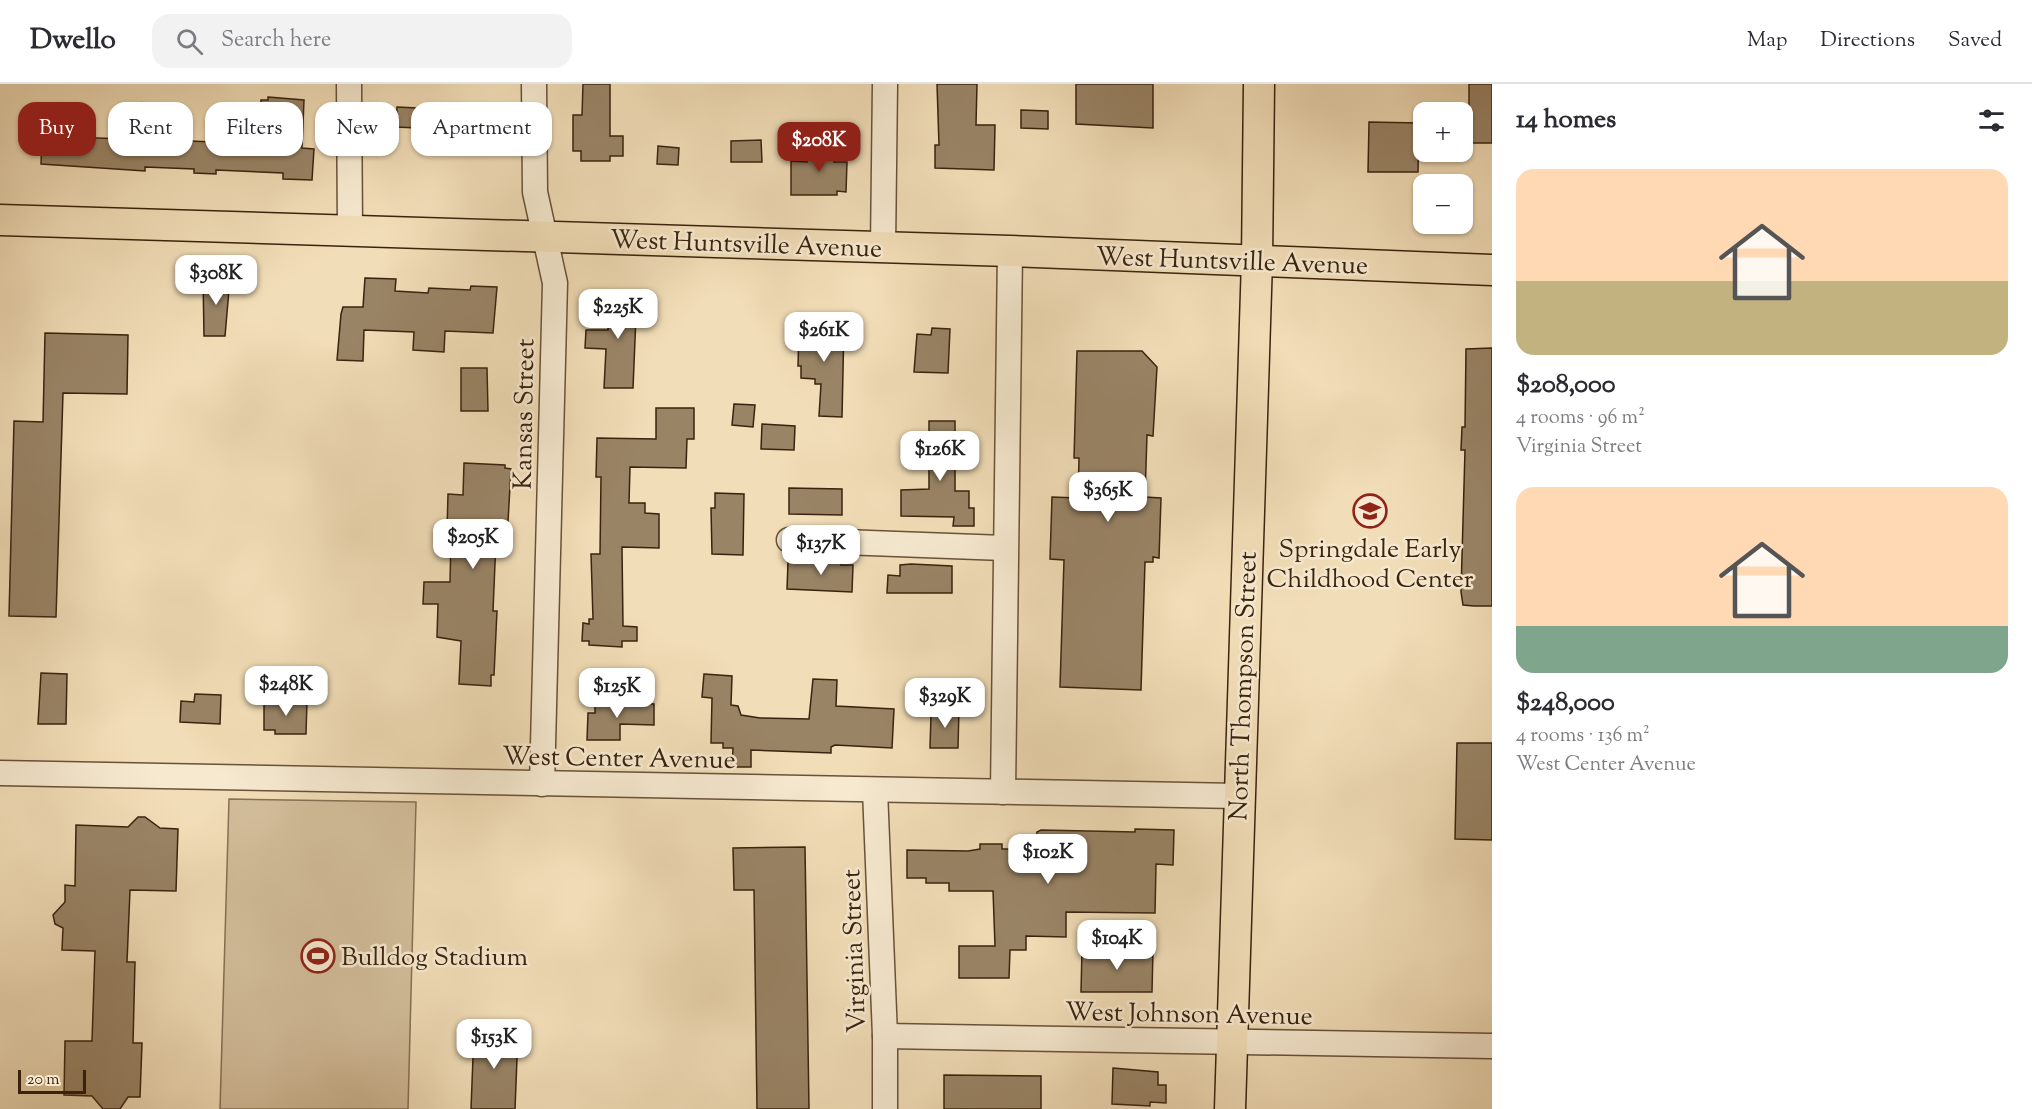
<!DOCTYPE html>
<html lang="en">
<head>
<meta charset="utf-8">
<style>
  body { margin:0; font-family:"Sorts Mill Goudy",serif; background:#f2f2f3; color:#2b2b33; height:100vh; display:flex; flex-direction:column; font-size:22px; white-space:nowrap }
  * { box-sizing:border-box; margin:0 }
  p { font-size:20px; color:#7c7c81 }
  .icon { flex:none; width:33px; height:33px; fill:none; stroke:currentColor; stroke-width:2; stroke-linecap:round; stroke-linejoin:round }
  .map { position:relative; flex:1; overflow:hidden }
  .side { display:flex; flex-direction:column; background:#fff; width:540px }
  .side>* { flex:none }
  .guide { position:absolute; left:18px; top:18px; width:570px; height:54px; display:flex; gap:12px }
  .buttons { position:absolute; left:1413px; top:18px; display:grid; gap:12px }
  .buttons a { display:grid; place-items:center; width:60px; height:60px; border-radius:12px; background:#fff; box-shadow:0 2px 4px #0004; font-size:30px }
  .scale { position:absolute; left:18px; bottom:15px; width:68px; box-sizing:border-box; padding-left:6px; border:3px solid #3a230e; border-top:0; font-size:16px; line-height:21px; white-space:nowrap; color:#3a230e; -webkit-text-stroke:4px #f6e9d0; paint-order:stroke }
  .price { position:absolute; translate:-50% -51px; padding:0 14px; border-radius:12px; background:#fff; color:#222; font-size:20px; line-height:39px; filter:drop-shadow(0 2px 3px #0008) }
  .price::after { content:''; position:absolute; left:50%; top:36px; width:18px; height:14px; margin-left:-9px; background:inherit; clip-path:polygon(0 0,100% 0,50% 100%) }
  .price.on { background:#8f2418; color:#fff }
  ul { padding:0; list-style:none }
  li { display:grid; align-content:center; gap:12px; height:318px; padding:0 24px }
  li span { display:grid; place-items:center; height:186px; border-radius:18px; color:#555 }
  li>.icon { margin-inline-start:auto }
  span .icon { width:108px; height:108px; fill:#fffc; stroke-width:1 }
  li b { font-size:26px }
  h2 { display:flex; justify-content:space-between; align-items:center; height:72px; padding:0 24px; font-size:26px }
  .tag { padding:0 21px; border-radius:18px; background:#fff; box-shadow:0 2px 4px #0004; font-size:21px; line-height:54px }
  .tag.on { background:#8f2418; color:#fff }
  header { display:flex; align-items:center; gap:36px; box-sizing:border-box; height:84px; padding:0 30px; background:#fff; border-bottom:2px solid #e1e1e2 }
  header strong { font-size:28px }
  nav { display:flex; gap:33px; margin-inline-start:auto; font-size:21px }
  .search { width:420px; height:54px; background:#f2f2f3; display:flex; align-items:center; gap:15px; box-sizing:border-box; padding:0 21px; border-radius:18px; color:#7c7c81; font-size:22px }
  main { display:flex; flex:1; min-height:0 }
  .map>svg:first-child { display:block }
  .green { fill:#d2bd9a; stroke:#867054; stroke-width:1.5 }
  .building { fill:#998466; stroke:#3a230e; stroke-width:1.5 }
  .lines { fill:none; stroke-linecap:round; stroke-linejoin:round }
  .minor-casing { stroke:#685238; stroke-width:27 }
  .major-casing { stroke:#3a230e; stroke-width:33 }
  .minor { stroke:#f6e9d0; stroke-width:24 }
  .major { stroke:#f1ddb7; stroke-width:30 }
  .labels { text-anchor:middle; stroke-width:5; stroke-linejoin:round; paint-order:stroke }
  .street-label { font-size:26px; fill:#3a230e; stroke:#f6e9d0 }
  .poi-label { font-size:26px; fill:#3a230e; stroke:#f6e9d0 }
</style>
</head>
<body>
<header>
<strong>Dwello</strong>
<div class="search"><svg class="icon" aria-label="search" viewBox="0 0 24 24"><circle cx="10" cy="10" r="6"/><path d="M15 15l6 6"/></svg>Search here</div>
<nav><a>Map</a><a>Directions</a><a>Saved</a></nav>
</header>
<main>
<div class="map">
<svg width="1492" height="1025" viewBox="0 0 1492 1025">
  <rect width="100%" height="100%" fill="#f1ddb7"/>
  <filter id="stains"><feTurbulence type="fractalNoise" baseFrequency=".00333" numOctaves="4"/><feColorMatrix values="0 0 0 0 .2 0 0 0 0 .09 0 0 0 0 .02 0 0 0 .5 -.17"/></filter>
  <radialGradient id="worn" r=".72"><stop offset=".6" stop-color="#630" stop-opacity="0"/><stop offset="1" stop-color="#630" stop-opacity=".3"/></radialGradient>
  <path class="green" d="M 229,715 L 416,718 L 408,1025 L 220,1025 Z"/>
  <g class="building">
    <path d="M 583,0 L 610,0 L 610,52 L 623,52 L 623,72 L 610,72 L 610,77 L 581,77 L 581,67 L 573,67 L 573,31 L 582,31 Z"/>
    <path d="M 937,0 L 977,0 L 976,41 L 995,41 L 994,86 L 935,84 L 935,61 L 939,61 Z"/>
    <path d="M 1076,0 L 1153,0 L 1153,44 L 1076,40 Z"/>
    <rect x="1469" y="0" width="23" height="59"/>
    <path d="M 268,13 L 304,16 L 302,64 L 314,65 L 312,96 L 283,95 L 283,89 L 216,86 L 216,90 L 194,89 L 194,85 L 145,83 L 145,87 L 41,80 L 42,52 L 125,55 L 142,18 L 142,55 L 259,60 L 261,16 L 268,16 Z"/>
    <path d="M 397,23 L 417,24 L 417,44 L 396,43 Z"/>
    <path d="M 1021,26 L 1048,27 L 1048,45 L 1021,44 Z"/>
    <path d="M 1369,38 L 1419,39 L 1418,88 L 1368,88 Z"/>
    <path d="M 761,56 L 762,78 L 731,78 L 731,57 Z"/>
    <path d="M 807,59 L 835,60 L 834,78 L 847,78 L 846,108 L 837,107 L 837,111 L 791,111 L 791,77 L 807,78 Z"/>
    <path d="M 658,62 L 679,64 L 678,81 L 657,80 Z"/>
    <path d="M 203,193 L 230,194 L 225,252 L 204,252 Z"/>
    <path d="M 365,194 L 396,195 L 395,207 L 428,209 L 429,204 L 470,206 L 471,202 L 497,203 L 493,249 L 445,247 L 444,268 L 413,266 L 414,248 L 364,246 L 363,277 L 337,276 L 341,230 L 343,223 L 363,223 Z"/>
    <path d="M 608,207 L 637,208 L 633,304 L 604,304 L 606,265 L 585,264 L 586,246 L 608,246 Z"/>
    <path d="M 806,238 L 844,240 L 842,333 L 819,332 L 821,300 L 815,300 L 815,295 L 801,294 L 801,282 L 798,282 L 799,246 L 806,247 Z"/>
    <path d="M 932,244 L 950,245 L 948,289 L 914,288 L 917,250 L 931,251 Z"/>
    <path d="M 45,249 L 128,251 L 127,310 L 63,309 L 56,533 L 9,532 L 14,337 L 43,338 Z"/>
    <path d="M 1492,264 L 1492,522 L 1474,522 L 1463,521 L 1461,508 L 1465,366 L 1461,366 L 1462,343 L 1465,343 L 1466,265 Z"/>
    <path d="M 1077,267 L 1142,267 L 1157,283 L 1153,352 L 1147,351 L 1145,413 L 1161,414 L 1159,474 L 1153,473 L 1153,478 L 1145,478 L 1141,606 L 1060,603 L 1064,476 L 1050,475 L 1052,413 L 1078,414 L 1079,374 L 1074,374 Z"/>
    <path d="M 461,284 L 487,284 L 488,327 L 461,327 Z"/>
    <path d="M 734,320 L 755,321 L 753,343 L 732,341 Z"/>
    <path d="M 656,324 L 694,324 L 694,355 L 687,355 L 686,384 L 630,383 L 629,419 L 645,419 L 645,429 L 659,430 L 659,464 L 622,463 L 623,542 L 637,543 L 637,557 L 622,557 L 622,563 L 589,561 L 589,557 L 582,557 L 583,539 L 589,540 L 589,535 L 593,535 L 591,470 L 600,470 L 601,393 L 596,393 L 597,354 L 656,355 Z"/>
    <path d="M 929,337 L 955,337 L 955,407 L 969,407 L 969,424 L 974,424 L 974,442 L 953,442 L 954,433 L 901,432 L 901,406 L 929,405 Z"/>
    <path d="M 762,340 L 795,342 L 794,366 L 761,365 Z"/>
    <path d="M 464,379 L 505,381 L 505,384 L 511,385 L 507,455 L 496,456 L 493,527 L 497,527 L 494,591 L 491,591 L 491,602 L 459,600 L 461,557 L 437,553 L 438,520 L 423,520 L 424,498 L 450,498 L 451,455 L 450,446 L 447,446 L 448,410 L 463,411 Z"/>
    <path d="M 789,404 L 842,405 L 842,431 L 789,430 Z"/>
    <path d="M 715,409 L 744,410 L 743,471 L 712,470 L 711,424 L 715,424 Z"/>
    <path d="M 824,473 L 841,474 L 841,481 L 853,481 L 852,508 L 787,505 L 788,478 L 824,479 Z"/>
    <path d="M 911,480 L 952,482 L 952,509 L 887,509 L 888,491 L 900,492 L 900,481 Z"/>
    <path d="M 41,589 L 67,590 L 66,640 L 38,640 Z"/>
    <path d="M 704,590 L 732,592 L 731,621 L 738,622 L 741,631 L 760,634 L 809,635 L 813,595 L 837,596 L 836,622 L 894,625 L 892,664 L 835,661 L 831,663 L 831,669 L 751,666 L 751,683 L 732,683 L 733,664 L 723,664 L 723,659 L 711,659 L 712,614 L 702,613 Z"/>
    <path d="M 195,610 L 221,611 L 220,640 L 180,638 L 181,617 L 194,618 Z"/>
    <path d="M 264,616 L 307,617 L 306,650 L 275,650 L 275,646 L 264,646 Z"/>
    <path d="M 629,619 L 654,620 L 654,641 L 620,640 L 620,656 L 587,656 L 588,629 L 595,629 L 595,620 Z"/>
    <path d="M 935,624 L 959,625 L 958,664 L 930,664 L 931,631 L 934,632 Z"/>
    <path d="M 1457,659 L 1492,659 L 1492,756 L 1455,755 Z"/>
    <path d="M 138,733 L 145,733 L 160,744 L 178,745 L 176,807 L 130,806 L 127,878 L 135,878 L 133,959 L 142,959 L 140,1013 L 128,1013 L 120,1025 L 103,1025 L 92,1012 L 64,1011 L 65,957 L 92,957 L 95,867 L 62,866 L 63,844 L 55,840 L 53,831 L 65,818 L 65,801 L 75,802 L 76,741 L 128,743 Z"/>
    <path d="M 1135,745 L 1174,746 L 1173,781 L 1156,780 L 1155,829 L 1066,828 L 1066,853 L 1026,852 L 1026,866 L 1010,866 L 1009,894 L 959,894 L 959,862 L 995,862 L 993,807 L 949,807 L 949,799 L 926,799 L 926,794 L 907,794 L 907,766 L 968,767 L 980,765 L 980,760 L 1002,760 L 1002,765 L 1036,765 L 1037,748 L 1041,746 L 1135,748 Z"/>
    <path d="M 805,763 L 809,1025 L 757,1025 L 754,806 L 734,806 L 733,764 Z"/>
    <path d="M 1082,866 L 1153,866 L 1152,908 L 1081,908 Z"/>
    <path d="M 474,947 L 518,949 L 515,1025 L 471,1025 Z"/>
    <path d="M 1113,984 L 1158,988 L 1158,1001 L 1166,1001 L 1166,1019 L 1150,1018 L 1150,1022 L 1112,1020 Z"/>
    <path d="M 944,991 L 1041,992 L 1041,1025 L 944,1025 Z"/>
  </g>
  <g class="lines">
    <defs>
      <g id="minor">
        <path d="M 349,0 L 350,147"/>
        <path d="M 534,0 L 535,108 L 555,199 L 542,700"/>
        <path d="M 883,163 L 885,0"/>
        <path d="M 789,456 L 1004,464"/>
        <path d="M 0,689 L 1238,712"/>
        <path d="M 875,706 L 885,952 L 885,1025"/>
        <path d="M 1003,708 L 1010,167"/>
        <path d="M 885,952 L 1492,962"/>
      </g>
      <g id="major">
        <path d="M 0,136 L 1010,167 L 1492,186"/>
        <path d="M 1230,1025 L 1257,176 L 1259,0"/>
      </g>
    </defs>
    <use href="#minor" class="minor-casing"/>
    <use href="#major" class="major-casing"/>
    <use href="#minor" class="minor"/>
    <use href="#major" class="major"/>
  </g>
  <defs>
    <symbol id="school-ring" viewBox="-11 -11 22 22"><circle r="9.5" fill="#f6e9d0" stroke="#8f2418" stroke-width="1.5"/><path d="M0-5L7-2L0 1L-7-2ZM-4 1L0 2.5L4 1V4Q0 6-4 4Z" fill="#8f2418"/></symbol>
    <symbol id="stadium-ring" viewBox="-11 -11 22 22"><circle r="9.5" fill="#f6e9d0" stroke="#8f2418" stroke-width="1.5"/><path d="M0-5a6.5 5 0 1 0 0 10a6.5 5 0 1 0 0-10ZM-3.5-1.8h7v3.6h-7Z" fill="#8f2418"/></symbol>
  </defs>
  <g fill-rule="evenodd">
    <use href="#school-ring" x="1351" y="408" width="38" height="38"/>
    <use href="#stadium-ring" x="299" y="853" width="38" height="38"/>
  </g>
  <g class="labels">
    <g class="street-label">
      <text transform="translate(746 159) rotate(2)" y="9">West Huntsville Avenue</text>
      <text transform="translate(1232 176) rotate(2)" y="9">West Huntsville Avenue</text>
      <text transform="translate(523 330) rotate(-89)" y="9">Kansas Street</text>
      <text transform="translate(1242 602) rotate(-88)" y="9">North Thompson Street</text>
      <text transform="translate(619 673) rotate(1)" y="9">West Center Avenue</text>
      <text transform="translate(853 867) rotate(-92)" y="9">Virginia Street</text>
      <text transform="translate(1189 929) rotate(1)" y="9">West Johnson Avenue</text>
    </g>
    <g class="poi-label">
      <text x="1370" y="473">Springdale Early<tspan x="1370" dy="30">Childhood Center</tspan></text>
      <text x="341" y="881" text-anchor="start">Bulldog Stadium</text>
    </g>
  </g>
  <rect width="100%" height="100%" filter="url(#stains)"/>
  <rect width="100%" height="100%" fill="url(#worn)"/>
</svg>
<div class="buttons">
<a>+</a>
<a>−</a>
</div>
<div class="scale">20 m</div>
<b class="price on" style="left:819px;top:89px">$208K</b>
<b class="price" style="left:216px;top:222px">$308K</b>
<b class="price" style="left:618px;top:256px">$225K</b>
<b class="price" style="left:824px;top:279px">$261K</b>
<b class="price" style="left:940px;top:398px">$126K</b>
<b class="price" style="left:1108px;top:439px">$365K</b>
<b class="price" style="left:473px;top:486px">$205K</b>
<b class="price" style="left:821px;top:492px">$137K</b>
<b class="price" style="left:286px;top:633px">$248K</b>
<b class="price" style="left:617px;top:635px">$125K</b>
<b class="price" style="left:945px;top:645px">$329K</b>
<b class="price" style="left:1048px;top:801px">$102K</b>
<b class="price" style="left:1117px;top:887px">$104K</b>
<b class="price" style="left:494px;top:986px">$153K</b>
<div class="guide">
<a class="tag on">Buy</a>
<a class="tag">Rent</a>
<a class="tag">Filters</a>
<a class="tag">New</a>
<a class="tag">Apartment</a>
</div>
</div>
<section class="side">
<h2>14 homes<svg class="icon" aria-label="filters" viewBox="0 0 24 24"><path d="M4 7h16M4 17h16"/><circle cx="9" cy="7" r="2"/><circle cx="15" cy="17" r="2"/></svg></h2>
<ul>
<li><span style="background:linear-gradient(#ffd9b3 60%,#c2b280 0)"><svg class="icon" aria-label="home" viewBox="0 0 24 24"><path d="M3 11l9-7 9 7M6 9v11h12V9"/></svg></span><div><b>$208,000</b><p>4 rooms · 96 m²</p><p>Virginia Street</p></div></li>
<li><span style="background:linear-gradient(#ffd9b3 75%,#7fa58c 0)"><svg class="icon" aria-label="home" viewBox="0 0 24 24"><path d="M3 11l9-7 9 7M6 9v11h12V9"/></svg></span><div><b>$248,000</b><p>4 rooms · 136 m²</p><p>West Center Avenue</p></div></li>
</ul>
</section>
</main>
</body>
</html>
